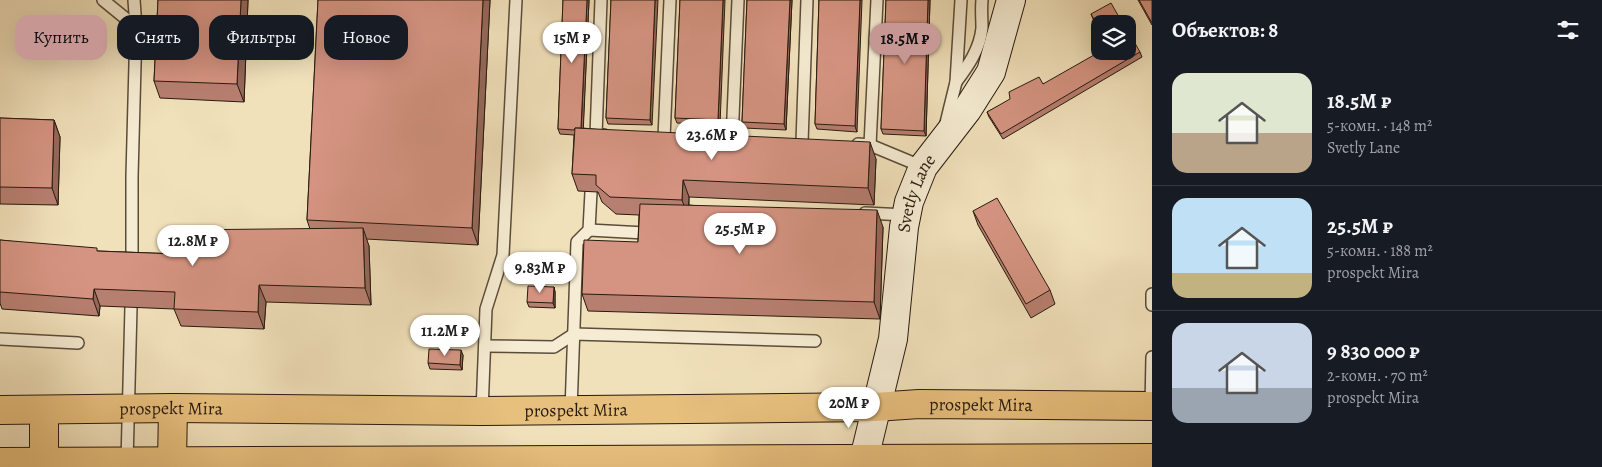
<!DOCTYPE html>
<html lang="ru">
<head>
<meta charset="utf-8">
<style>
  body { margin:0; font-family:Alegreya,serif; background:#242831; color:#f1f3f6; height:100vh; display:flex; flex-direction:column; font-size:19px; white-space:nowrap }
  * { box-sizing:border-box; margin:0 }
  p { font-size:16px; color:#9ea1a6 }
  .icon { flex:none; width:28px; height:28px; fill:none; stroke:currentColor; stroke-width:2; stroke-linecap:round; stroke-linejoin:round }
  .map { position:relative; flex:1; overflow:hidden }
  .side { display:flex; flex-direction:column; background:#171b24; width:450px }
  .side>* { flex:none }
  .guide { position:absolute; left:15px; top:15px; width:475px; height:45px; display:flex; gap:10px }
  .tools { position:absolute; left:1091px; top:15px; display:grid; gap:10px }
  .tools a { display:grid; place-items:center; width:45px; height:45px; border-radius:10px; background:#171b24; box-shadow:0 5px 20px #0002; font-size:25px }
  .price { position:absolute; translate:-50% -42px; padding:0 11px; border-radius:18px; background:#fff; color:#222; font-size:16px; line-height:32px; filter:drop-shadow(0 1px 2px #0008) }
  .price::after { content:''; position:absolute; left:50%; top:30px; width:15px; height:11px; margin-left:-8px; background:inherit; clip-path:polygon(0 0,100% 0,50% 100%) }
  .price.on { background:#c59692; color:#111 }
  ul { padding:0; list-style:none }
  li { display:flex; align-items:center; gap:15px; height:125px; padding:0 20px }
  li+li { border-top:1px solid #363941 }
  li span { display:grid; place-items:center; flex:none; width:140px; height:100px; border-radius:15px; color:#555 }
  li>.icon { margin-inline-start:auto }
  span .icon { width:60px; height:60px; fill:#fffc; stroke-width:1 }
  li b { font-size:21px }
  h2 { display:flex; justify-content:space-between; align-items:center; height:60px; padding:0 20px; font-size:21px }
  .pill { padding:0 18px; border-radius:15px; background:#171b24; box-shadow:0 5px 20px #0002; font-size:18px; line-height:45px }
  .pill.on { background:#c59692; color:#111 }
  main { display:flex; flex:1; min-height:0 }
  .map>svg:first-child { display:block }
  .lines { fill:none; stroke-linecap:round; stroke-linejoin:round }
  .lane-casing { stroke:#5a4c3a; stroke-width:14 }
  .secondary-casing { stroke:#281a0f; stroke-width:30 }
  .primary-casing { stroke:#281a0f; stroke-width:30 }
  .lane { stroke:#f6ecd3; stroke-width:11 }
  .secondary { stroke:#f6ecd3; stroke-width:28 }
  .primary { stroke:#e8c07e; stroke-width:28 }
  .wall { fill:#b77f70; stroke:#281a0f }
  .shaded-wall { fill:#95685b; stroke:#281a0f }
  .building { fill:#d59482; stroke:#281a0f }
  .labels { text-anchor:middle; stroke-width:4; stroke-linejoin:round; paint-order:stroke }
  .street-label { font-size:18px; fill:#281a0f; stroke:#f6ecd3 }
</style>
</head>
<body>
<main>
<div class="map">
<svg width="1152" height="467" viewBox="0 0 1152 467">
  <rect width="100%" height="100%" fill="#f1e1bb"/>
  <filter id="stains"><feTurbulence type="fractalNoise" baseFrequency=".004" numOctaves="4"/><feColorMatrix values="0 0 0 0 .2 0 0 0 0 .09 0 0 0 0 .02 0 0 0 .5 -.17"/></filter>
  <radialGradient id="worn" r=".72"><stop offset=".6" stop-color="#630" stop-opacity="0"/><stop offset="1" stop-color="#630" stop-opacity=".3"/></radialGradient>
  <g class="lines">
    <defs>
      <g id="lane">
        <path d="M 103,0 L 136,27"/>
        <path d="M 601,0 L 596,135 L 604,135"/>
        <path d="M 956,82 C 968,66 980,49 982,28 C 982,19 981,10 982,0"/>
        <path d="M 945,127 L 956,82 L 961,0"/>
        <path d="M 664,138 L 670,0"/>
        <path d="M 732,140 L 738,0"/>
        <path d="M 802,142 L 807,0"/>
        <path d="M 858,144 L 870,145 L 923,167"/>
        <path d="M 870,145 L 877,0"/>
        <path d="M 865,213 L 906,215"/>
        <path d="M 589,230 L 645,233"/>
        <path d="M 132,268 L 132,176 L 136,27 L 134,0"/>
        <path d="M 1152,294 L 1152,305"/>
        <path d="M 0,339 L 78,343"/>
        <path d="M 485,346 L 554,347 L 574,334 L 815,341"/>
        <path d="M 1151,406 L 1152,357"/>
        <path d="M 571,410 L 577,242 L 589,230 L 591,192"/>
        <path d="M 482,411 L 486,309 L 503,255 L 516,0"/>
        <path d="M 127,462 L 131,307"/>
      </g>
      <g id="secondary">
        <path id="s1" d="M 862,467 L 893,339 L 904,227 L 909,202 L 923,167 L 967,110 L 991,72 L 1011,0"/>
      </g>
      <g id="primary">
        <path id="s2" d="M 0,410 L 173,408 L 482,411 L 875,407 L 919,404 L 1152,406"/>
        <path d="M 0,462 L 1152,458"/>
        <path d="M 44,462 L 44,410"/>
        <path d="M 172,462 L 173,408"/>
      </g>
    </defs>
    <use href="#lane" class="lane-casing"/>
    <use href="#secondary" class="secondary-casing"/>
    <use href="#primary" class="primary-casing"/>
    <use href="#lane" class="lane"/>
    <use href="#secondary" class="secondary"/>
    <use href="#primary" class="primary"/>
  </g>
  <g class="wall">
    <path d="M 158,0 L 248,0 L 244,102 L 160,98 L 154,81 Z"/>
    <path d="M 318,0 L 490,0 L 478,245 L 366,239 L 369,246 L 371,305 L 266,302 L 264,329 L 181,326 L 174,309 L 100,306 L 99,316 L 2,309 L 0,303 L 0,240 L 98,251 L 177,254 L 310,229 L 307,220 Z"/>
    <path d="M 563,0 L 589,0 L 583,128 L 876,159 L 874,205 L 689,197 L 689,205 L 883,227 L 880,319 L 588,311 L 582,294 L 638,242 L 639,215 L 616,214 L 602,202 L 598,192 L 578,191 L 572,174 L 574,135 L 560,134 L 558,129 Z"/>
    <path d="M 611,0 L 652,125 L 608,124 L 606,118 Z"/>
    <path d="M 680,0 L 720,125 L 677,123 L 675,118 Z"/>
    <path d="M 747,0 L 792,0 L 786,130 L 744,128 L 742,122 Z"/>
    <path d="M 819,0 L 857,132 L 817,129 L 815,124 Z"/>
    <path d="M 886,0 L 930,0 L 926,136 L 883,134 L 881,129 Z"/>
    <path d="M 1138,0 L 1152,0 L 1152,25 Z"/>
    <path d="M 1091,14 L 1100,24 L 1100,32 L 1093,19 Z"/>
    <path d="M 1140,52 L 1142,57 L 1003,139 L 989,117 L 987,112 L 1043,84 Z"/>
    <path d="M 0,118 L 54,120 L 60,137 L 58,205 L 0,204 Z"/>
    <path d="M 973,211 L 1050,290 L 1055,304 L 1031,318 L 978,225 Z"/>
    <path d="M 554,287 L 555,292 L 555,308 L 529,307 L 527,302 Z"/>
    <path d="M 463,355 L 462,370 L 430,369 L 428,363 Z"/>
  </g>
  <g class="shaded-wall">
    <path d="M 241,0 L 248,0 L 244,102 L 237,84 Z"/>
    <path d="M 483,0 L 490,0 L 478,245 L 472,228 Z"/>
    <path d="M 587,0 L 589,0 L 583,136 L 581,130 Z"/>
    <path d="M 655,0 L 658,0 L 652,125 L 650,120 Z"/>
    <path d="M 723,0 L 725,0 L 720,125 L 718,120 Z"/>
    <path d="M 790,0 L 792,0 L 786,130 L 784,124 Z"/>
    <path d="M 860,0 L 862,0 L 857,132 L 855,126 Z"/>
    <path d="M 928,0 L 930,0 L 926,136 L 924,131 Z"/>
    <path d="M 54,120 L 60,137 L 58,205 L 52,188 Z"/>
    <path d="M 870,142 L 876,159 L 874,205 L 868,188 Z"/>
    <path d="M 683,180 L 689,197 L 688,217 L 682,200 Z"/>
    <path d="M 877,210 L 883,227 L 880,319 L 874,302 Z"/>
    <path d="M 363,228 L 369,246 L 371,305 L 365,288 Z"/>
    <path d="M 259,285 L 266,302 L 264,329 L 258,312 Z"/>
    <path d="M 554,287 L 555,292 L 555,308 L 553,303 Z"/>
    <path d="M 94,289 L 100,306 L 99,316 L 93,299 Z"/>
    <path d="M 461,350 L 463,355 L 462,370 L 460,365 Z"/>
  </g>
  <g class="building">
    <path d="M 158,0 L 241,0 L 237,84 L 154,81 Z"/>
    <path d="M 318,0 L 483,0 L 472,228 L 307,220 Z"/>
    <path d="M 563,0 L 587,0 L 581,128 L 575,128 L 574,130 L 558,129 Z"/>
    <path d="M 611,0 L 655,0 L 650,120 L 606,118 Z"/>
    <path d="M 680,0 L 723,0 L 718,120 L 675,118 Z"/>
    <path d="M 747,0 L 790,0 L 784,124 L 742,122 Z"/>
    <path d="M 819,0 L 860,0 L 855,126 L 815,124 Z"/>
    <path d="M 886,0 L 928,0 L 924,131 L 881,129 Z"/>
    <path d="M 1139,0 L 1152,0 L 1152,23 Z"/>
    <path d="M 1111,3 L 1123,24 L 1100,24 L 1100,30 L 1091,14 Z"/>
    <path d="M 1128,31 L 1140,52 L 1001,134 L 987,112 L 1010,99 L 1009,92 L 1039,77 L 1043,84 L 1101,51 L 1128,51 Z"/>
    <path d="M 0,118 L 54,120 L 52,188 L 0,187 Z"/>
    <path d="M 575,128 L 870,142 L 868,188 L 683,180 L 682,200 L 610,197 L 596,185 L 596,175 L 572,174 Z"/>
    <path d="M 997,198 L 1050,290 L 1026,304 L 973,211 Z"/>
    <path d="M 640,204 L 877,210 L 874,302 L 582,294 L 584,240 L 638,242 Z"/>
    <path d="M 363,228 L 365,288 L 259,285 L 258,312 L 174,309 L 175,292 L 94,289 L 93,299 L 0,292 L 0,240 L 97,248 L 97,251 L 177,254 L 177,230 Z"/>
    <path d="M 528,286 L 554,287 L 553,303 L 527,302 Z"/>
    <path d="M 429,349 L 461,350 L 460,365 L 428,363 Z"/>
  </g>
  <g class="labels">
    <g class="street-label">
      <text dy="6" stroke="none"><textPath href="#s1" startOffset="280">Svetly Lane</textPath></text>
      <text dy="6" stroke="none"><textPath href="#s2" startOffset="981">prospekt Mira</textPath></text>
      <text dy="6" stroke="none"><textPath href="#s2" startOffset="171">prospekt Mira</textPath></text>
      <text dy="6" stroke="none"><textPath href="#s2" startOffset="576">prospekt Mira</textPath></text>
    </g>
  </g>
  <rect width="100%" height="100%" filter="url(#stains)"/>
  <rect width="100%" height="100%" fill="url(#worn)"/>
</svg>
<div class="tools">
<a><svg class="icon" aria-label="layers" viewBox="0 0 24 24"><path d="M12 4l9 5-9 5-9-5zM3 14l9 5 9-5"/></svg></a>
</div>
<b class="price" style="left:572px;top:64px">15M ₽</b>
<b class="price on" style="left:905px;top:65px">18.5M ₽</b>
<b class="price" style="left:712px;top:161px">23.6M ₽</b>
<b class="price" style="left:740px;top:255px">25.5M ₽</b>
<b class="price" style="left:193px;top:267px">12.8M ₽</b>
<b class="price" style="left:540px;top:294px">9.83M ₽</b>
<b class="price" style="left:445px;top:357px">11.2M ₽</b>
<b class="price" style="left:849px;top:429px">20M ₽</b>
<div class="guide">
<a class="pill on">Купить</a>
<a class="pill">Снять</a>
<a class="pill">Фильтры</a>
<a class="pill">Новое</a>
</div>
</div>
<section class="side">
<h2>Объектов: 8<svg class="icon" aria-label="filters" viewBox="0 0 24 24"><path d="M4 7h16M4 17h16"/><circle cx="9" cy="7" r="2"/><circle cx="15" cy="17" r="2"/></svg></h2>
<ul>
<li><span style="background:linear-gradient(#dfe7d0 60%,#b9a48a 0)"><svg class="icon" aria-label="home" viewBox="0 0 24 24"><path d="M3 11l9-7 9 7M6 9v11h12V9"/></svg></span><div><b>18.5M ₽</b><p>5-комн. · 148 m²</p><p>Svetly Lane</p></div></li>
<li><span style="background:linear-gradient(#bfe0f5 75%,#c2b280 0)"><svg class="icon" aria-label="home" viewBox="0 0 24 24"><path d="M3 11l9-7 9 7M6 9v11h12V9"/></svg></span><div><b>25.5M ₽</b><p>5-комн. · 188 m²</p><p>prospekt Mira</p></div></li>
<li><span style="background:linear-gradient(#c9d6e8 65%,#9aa5b1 0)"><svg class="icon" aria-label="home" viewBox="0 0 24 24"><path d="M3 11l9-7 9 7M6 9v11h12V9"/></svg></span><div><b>9 830 000 ₽</b><p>2-комн. · 70 m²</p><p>prospekt Mira</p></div></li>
</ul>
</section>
</main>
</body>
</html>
